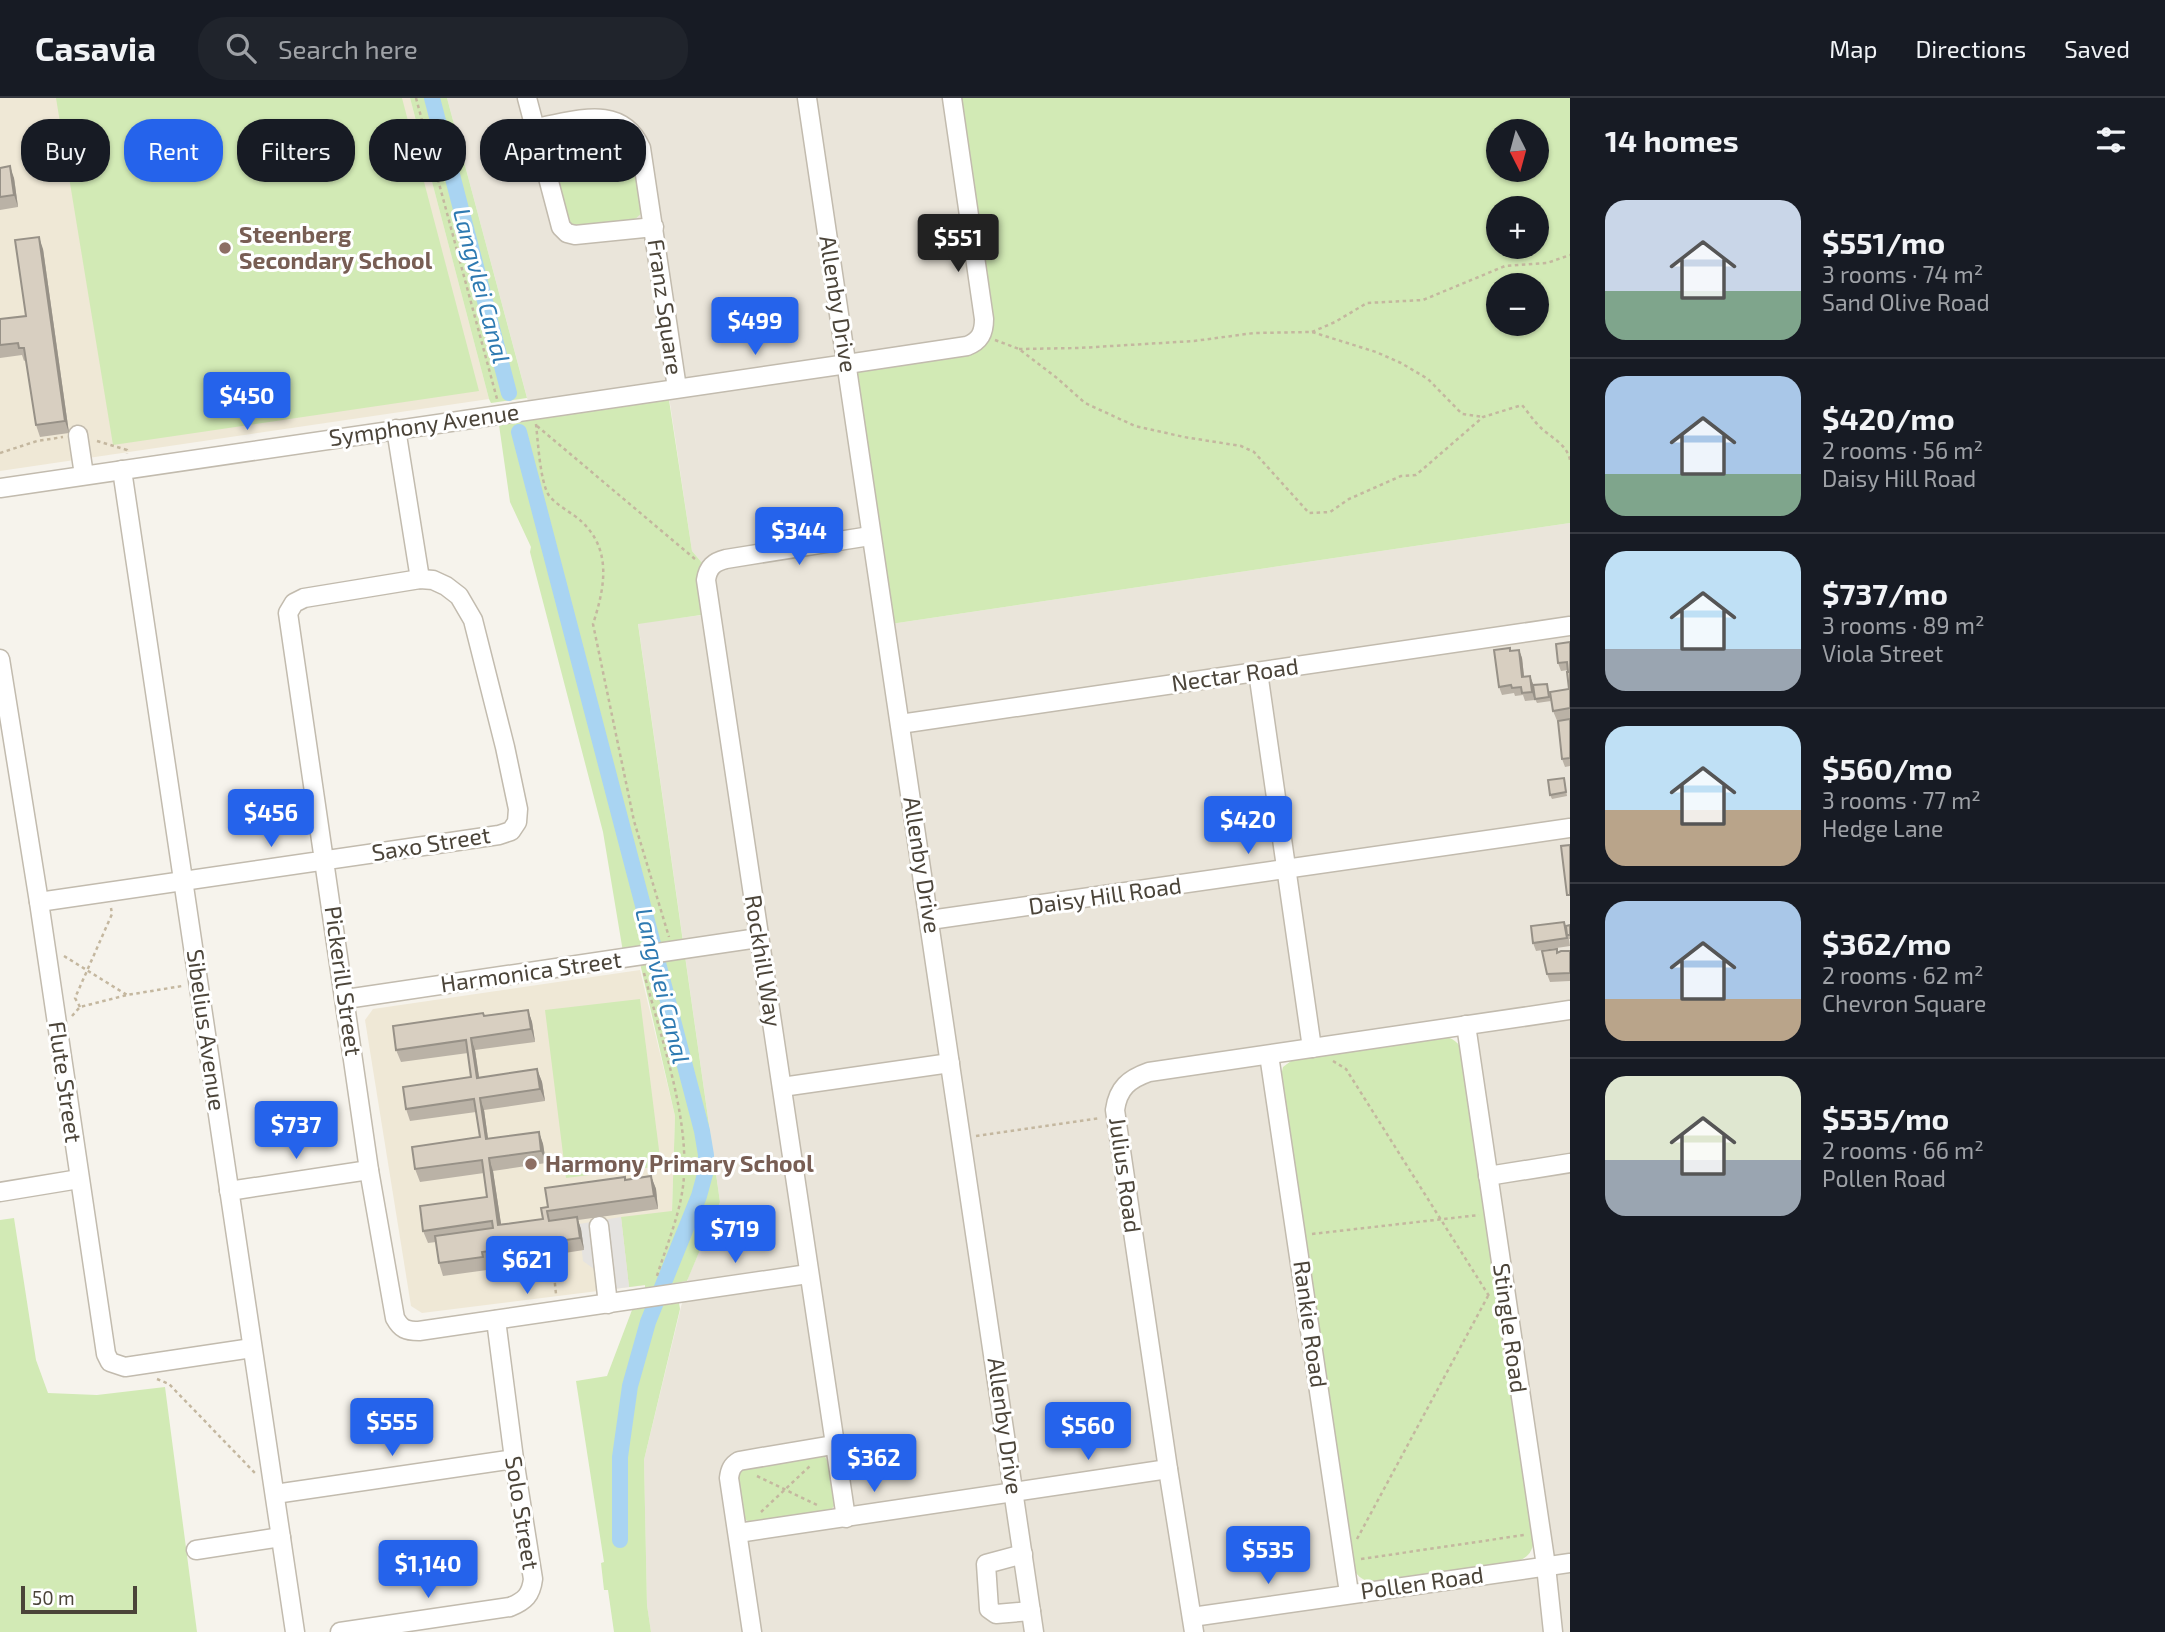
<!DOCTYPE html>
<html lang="en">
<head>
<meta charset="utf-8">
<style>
  body { margin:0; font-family:"Exo 2",sans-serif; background:#20242c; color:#f1f3f6; height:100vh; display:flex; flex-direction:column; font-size:26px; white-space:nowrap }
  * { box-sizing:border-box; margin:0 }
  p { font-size:23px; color:#9ea1a6 }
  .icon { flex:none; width:38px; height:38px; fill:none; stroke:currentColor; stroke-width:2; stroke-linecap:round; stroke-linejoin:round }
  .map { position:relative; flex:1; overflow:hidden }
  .drawer { display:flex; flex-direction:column; background:#171b24; width:595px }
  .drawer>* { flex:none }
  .guide { position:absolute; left:21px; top:21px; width:665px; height:63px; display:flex; gap:14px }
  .needle { width:46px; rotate:174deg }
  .fabs { position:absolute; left:1486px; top:21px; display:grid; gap:14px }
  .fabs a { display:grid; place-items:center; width:63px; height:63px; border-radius:50%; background:#171b24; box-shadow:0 2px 5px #0004; font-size:35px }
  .scale { position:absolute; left:21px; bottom:18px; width:116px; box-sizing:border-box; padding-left:7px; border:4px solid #4b4439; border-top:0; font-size:19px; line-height:24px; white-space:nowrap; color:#4b4439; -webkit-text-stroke:5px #fff; paint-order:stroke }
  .price { position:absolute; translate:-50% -60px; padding:0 16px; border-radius:7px; background:#2563eb; color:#fff; font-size:23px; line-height:46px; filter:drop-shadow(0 2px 4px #0008) }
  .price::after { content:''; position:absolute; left:50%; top:42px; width:21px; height:16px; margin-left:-10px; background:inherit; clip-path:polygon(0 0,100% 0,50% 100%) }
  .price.current { background:#222; color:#fff }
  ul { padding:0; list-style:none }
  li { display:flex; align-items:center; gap:21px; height:175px; padding:0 35px }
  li+li { border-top:2px solid #363941 }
  li span { display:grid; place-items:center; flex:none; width:196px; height:140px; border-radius:21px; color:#555 }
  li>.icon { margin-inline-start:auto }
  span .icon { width:84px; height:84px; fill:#fffc; stroke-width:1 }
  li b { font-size:30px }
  h2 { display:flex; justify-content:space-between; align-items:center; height:84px; padding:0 35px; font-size:30px }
  .tag { padding:0 24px; border-radius:28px; background:#171b24; box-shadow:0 2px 5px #0004; font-size:24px; line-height:63px }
  .tag.current { background:#2563eb; color:#fff }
  header { display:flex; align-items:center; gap:42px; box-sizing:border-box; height:98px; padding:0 35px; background:#171b24; border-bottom:2px solid #363941 }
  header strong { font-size:33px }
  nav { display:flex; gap:38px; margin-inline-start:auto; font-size:24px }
  .search { width:490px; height:63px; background:#20242c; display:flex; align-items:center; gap:18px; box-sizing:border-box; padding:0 24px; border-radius:28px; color:#9ea1a6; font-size:26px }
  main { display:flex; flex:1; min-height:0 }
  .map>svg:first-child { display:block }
  .residential { fill:#eae5da; fill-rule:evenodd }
  .education { fill:#efe8d6 }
  .green { fill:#d2eab5; fill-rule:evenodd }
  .parking { fill:#e5e3e0 }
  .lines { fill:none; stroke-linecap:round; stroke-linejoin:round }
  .canal { stroke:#a9d4f2; stroke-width:16 }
  .minor-casing { stroke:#c2bbae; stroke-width:21 }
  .path { stroke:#c4b79f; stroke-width:2.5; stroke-dasharray:3.5 3.5; stroke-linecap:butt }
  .minor { stroke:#fff; stroke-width:18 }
  .wall { fill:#bab2a6 }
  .shaded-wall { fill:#979187 }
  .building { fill:#d8cfc1; stroke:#979187; stroke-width:2 }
  .education-dot { fill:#8d6e63; stroke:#fff; stroke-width:2.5 }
  .labels { text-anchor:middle; stroke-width:6; stroke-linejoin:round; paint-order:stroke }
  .education-label { font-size:23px; font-weight:bold; fill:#785e54; stroke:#fff; text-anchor:start }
  .street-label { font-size:23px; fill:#4b4439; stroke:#fff }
  .water-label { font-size:24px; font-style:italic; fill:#2e7ab2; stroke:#fff }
</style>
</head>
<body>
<header>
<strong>Casavia</strong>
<div class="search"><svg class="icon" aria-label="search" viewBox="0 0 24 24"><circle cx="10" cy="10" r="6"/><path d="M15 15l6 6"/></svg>Search here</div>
<nav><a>Map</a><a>Directions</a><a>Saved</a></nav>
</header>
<main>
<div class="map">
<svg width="1570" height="1534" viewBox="0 0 1570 1534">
  <rect width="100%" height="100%" fill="#f6f3ec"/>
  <path class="residential" d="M 447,0 L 952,0 L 984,221 L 884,527 L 1570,425 L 1570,1534 L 651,1534 L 647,1507 L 644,1362 L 688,1180 L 720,1104 L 638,525 L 711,516 L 709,473 L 692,453 L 668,292 L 530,311 ZM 1466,928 L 1545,1468 L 1349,1495 L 1270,957 Z"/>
  <g class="education">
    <path d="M 0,0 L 410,0 L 489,301 L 0,373 Z"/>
    <path d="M 640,872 L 675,1018 L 672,1113 L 646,1187 L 422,1215 L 411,1208 L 365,922 L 373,911 Z"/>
  </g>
  <g class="green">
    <path d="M 56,0 L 402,0 L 479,293 L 113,347 Z"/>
    <path d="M 410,0 L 447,0 L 527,300 L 491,305 L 489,301 Z"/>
    <path d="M 952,0 L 1570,0 L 1570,425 L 884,527 L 847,266 L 982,238 ZM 1498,33 L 1536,33 L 1536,72 L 1498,72 ZM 1498,110 L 1536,110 L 1536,149 L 1498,149 ZM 1498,187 L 1536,187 L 1536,226 L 1498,226 Z"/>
    <path d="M 601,25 L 631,39 L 644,113 L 634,122 L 577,130 L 569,128 L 547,43 L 554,34 Z"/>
    <path d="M 669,302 L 692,453 L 703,466 L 699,484 L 701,517 L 638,526 L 683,844 L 623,854 L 603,734 L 530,454 L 531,449 L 510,404 L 499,327 Z"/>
    <path d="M 685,858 L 720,1104 L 687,1183 L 645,1190 L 645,1187 L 629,1189 L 621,1119 L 672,1113 L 675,1018 L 640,865 Z"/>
    <path d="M 640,901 L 661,1068 L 566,1080 L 545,912 Z"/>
    <path d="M 1440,938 C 1453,939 1459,944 1463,956 L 1534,1440 C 1533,1454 1528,1460 1515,1464 L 1378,1485 C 1365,1484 1358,1480 1352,1469 L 1280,982 L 1283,969 L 1295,960 Z"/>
    <path d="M 14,1120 L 36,1262 L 48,1295 L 97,1297 L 165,1289 L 197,1534 L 0,1534 L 0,1122 Z"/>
    <path d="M 679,1205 L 680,1211 L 644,1362 L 647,1507 L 651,1534 L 614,1534 L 608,1492 L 604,1492 L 601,1465 L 604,1464 L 576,1283 L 607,1278 L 632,1212 Z"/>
    <path d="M 814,1356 L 824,1358 C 831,1366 838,1392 836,1403 C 835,1409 829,1413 824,1416 L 755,1426 L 746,1422 L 741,1415 L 736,1380 L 739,1372 L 745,1366 Z"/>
  </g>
  <path class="parking" d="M 621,1119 L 629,1189 L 597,1193 L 594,1171 L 583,1163 L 579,1126 Z"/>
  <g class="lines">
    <g class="canal">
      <path d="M 432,0 L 509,295"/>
      <path d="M 519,334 L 702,1033 L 706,1057 L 705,1076 L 699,1098 L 648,1224 L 630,1288 L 620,1359 L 620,1442"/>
    </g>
    <defs>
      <g id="minor">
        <path d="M 527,0 L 561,129 L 567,135 L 575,137 L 654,129"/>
        <path d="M 807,0 L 1034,1534"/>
        <path d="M 534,30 C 574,24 620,4 641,50 L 677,290"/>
        <path d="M 396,331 L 420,481"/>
        <path d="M 78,337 L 84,377"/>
        <path d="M 122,372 L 295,1534"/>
        <path d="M 0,390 L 847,266 L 967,248 C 980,243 984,235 984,221 L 952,0"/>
        <path d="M 0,561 L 39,804 L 106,1256 L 110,1264 L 125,1269 L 252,1250"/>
        <path d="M 1258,574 L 1312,950"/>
        <path d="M 900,626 L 1570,528"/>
        <path d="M 39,804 C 192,782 345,759 499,737 L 511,733 L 517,724 L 518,711 L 505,649 L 473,522 L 459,498 L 446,488 L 433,482 L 420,481 L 304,500 L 294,505 L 288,515 L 369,1072 L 395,1220 C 401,1231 406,1233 419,1233 L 808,1176"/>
        <path d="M 930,822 L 1570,730"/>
        <path d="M 346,901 L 758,840"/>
        <path d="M 1466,927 L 1546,1468 L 1553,1534"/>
        <path d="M 1269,957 L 1349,1495"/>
        <path d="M 782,989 L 950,965"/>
        <path d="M 1488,1078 L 1570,1065"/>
        <path d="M 229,1093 L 369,1072"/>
        <path d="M 0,1094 L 79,1081"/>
        <path d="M 599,1128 L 608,1206"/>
        <path d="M 275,1396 L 514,1361"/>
        <path d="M 846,1420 L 706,482 C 708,469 714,464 726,461 L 870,438"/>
        <path d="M 738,1435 L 1168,1371"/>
        <path d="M 196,1452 L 281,1439"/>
        <path d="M 1023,1456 L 986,1466 L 989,1511 L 996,1516 L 1031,1513"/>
        <path d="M 1192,1519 L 1570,1465"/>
        <path d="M 340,1534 L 510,1509 C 525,1503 531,1497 533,1481 L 514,1361 L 496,1222"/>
        <path d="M 752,1534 L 729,1380 C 730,1372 732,1367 739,1363 L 833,1347"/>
        <path d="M 1194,1534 L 1168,1371 L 1115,1012 C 1118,990 1129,981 1149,974 L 1570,912"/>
      </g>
    </defs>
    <use href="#minor" class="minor-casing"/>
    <g class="path">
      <path d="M 416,0 L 497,301"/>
      <path d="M 1312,234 L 1335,224 L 1367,205 L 1423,202 L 1505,168 L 1547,165 L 1570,157"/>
      <path d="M 995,242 L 1019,251 L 1057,280 L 1085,305 L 1135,328 L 1184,339 L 1241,348 L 1254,354 L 1309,415 L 1330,414 L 1349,401 L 1401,378 L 1416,377 L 1483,319 L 1522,307 C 1528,314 1533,322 1540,329 C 1550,339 1567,346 1570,362"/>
      <path d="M 1019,251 L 1079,250 L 1194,243 L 1254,235 L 1312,234 L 1376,254 L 1401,265 L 1428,281 L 1462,316 L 1483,319"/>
      <path d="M 536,326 C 538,344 540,381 548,396 C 555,407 573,415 582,424 C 613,453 604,492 593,526 L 634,723 L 669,839"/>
      <path d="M 537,328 L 695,461"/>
      <path d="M 97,343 L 127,352 L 127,356"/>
      <path d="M 0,355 L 37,343 L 63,339"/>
      <path d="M 64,858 L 127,897"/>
      <path d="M 644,875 C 660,937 688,1014 684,1078 C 682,1113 666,1148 656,1181"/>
      <path d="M 80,909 L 75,900 L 112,816 L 111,810"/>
      <path d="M 72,918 L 80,909 L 127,897 L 182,888"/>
      <path d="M 1333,963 L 1346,971 L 1489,1198"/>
      <path d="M 976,1038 L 1100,1020"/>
      <path d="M 1312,1136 L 1479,1117"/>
      <path d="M 552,1157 L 556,1196"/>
      <path d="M 157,1281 L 169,1286 L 255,1375"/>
      <path d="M 757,1378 L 817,1407"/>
      <path d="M 761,1414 L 810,1368"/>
      <path d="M 1357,1441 L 1488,1198"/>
      <path d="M 1361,1461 L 1524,1437"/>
    </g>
    <use href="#minor" class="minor"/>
  </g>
  <g class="wall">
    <path d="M 0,70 L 14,80 L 18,109 L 0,112 Z"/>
    <path d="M 43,151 L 69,335 L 40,339 L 36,327 L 26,262 L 24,263 L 22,257 L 0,260 L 0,221 L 26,218 Z"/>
    <path d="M 1570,544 L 1570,668 L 1565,669 L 1562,661 L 1558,625 L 1553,613 L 1569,591 L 1568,572 L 1561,573 L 1558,565 Z"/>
    <path d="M 1519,552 L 1522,560 L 1524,579 L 1530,578 L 1533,586 L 1535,602 L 1525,603 L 1523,597 L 1515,598 L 1514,595 L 1502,597 L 1499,589 L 1511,553 Z"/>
    <path d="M 1547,586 L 1551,603 L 1537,605 L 1535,601 Z"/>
    <path d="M 1565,684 L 1567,698 L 1552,701 L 1550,697 Z"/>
    <path d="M 1564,824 L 1566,828 L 1570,827 L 1570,841 L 1569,841 L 1570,848 L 1536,853 L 1533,845 Z"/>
    <path d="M 1570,853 L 1570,883 L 1550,884 L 1547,876 L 1558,855 Z"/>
    <path d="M 528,912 L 532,924 L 535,944 L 475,952 L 479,980 L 537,971 L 542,984 L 545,1003 L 484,1012 L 488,1041 L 539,1034 L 543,1046 L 546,1065 L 493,1073 L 501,1126 L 543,1121 L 548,1109 L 626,1082 L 651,1078 L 656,1091 L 658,1111 L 578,1122 L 581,1131 L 584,1152 L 486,1167 L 487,1172 L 443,1178 L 439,1165 L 436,1144 L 428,1145 L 423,1133 L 487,1099 L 484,1075 L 420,1084 L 415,1071 L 480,1039 L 476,1014 L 410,1023 L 406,1011 L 471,979 L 468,955 L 401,964 L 396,952 L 484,918 Z"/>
  </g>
  <g class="shaded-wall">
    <path d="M 10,68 L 14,80 L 18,109 L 14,97 Z"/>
    <path d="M 39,139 L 43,151 L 69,335 L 65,323 Z"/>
    <path d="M 1519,552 L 1522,560 L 1525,587 L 1522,579 Z"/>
    <path d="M 1530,578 L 1533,586 L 1535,602 L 1532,594 Z"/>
    <path d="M 528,912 L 532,924 L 535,944 L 531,931 Z"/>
    <path d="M 471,940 L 475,952 L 481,992 L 477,980 Z"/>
    <path d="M 537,971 L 542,984 L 545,1003 L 540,991 Z"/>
    <path d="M 480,1000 L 484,1012 L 490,1054 L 486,1041 Z"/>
    <path d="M 539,1034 L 543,1046 L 546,1065 L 541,1053 Z"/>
    <path d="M 489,1060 L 493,1073 L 503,1139 L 498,1127 Z"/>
    <path d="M 651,1078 L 656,1091 L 658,1111 L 654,1098 Z"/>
    <path d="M 577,1119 L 581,1131 L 584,1152 L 580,1140 Z"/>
  </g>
  <g class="building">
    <path d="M 10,68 L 14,97 L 0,99 L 0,70 Z"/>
    <path d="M 39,139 L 65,323 L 36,327 L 24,250 L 19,250 L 18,245 L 0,247 L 0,221 L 26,218 L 15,142 Z"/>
    <path d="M 1570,544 L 1570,574 L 1568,574 L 1567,564 L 1558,565 L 1556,546 Z"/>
    <path d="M 1510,550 L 1510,553 L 1519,552 L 1522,579 L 1530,578 L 1532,594 L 1522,595 L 1521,589 L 1512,590 L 1511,587 L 1499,589 L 1494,552 Z"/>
    <path d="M 1567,574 L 1570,574 L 1570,610 L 1553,613 L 1550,594 L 1569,591 Z"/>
    <path d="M 1547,586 L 1549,599 L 1535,601 L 1533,587 Z"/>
    <path d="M 1570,621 L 1570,660 L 1562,661 L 1558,623 Z"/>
    <path d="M 1564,680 L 1566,694 L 1550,697 L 1548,682 Z"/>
    <path d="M 1570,747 L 1570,797 L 1567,797 L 1561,748 Z"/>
    <path d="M 1564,824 L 1567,840 L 1533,845 L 1531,828 Z"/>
    <path d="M 1570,827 L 1570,837 L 1567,837 L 1566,828 Z"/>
    <path d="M 1557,851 L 1557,855 L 1561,853 L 1570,853 L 1570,875 L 1547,876 L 1542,853 Z"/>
    <path d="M 528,912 L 531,931 L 471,940 L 477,980 L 537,971 L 540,991 L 480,1000 L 486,1041 L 539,1034 L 541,1053 L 489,1060 L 498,1127 L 543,1121 L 541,1110 L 548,1109 L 545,1090 L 625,1079 L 625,1082 L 651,1078 L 654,1098 L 547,1113 L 549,1123 L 577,1119 L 580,1140 L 482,1154 L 483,1159 L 439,1165 L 435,1138 L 493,1130 L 492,1123 L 423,1133 L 420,1108 L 487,1099 L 482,1062 L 415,1071 L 412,1049 L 480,1039 L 474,1001 L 406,1011 L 403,989 L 471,979 L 466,942 L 396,952 L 393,928 L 483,915 L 484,918 Z"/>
  </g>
  <g class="education-dot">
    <circle cx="225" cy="150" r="7"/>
    <circle cx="531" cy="1066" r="7"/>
  </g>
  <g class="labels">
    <g class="education-label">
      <text x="239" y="145">Steenberg<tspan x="239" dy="26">Secondary School</tspan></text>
      <text x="545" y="1074">Harmony Primary School</text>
    </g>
    <g class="street-label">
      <text transform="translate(838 206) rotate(81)" y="8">Allenby Drive</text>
      <text transform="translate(665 209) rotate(82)" y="8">Franz Square</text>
      <text transform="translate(424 327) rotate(-8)" y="8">Symphony Avenue</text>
      <text transform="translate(1235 577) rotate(-8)" y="8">Nectar Road</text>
      <text transform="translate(431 746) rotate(-9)" y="8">Saxo Street</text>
      <text transform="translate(922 767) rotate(81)" y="8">Allenby Drive</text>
      <text transform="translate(1105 798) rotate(-8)" y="8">Daisy Hill Road</text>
      <text transform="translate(763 863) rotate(81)" y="8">Rockhill Way</text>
      <text transform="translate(531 874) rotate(-8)" y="8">Harmonica Street</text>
      <text transform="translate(343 883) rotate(82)" y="8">Pickerill Street</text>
      <text transform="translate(206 932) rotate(82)" y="8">Sibelius Avenue</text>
      <text transform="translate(65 984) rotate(82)" y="8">Flute Street</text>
      <text transform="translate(1125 1077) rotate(82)" y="8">Julius Road</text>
      <text transform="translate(1310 1226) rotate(82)" y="8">Rankie Road</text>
      <text transform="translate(1510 1230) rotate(82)" y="8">Stingle Road</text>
      <text transform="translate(1005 1328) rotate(82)" y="8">Allenby Drive</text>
      <text transform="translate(522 1415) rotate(81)" y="8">Solo Street</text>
      <text transform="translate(1422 1485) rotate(-8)" y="8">Pollen Road</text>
    </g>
    <g class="water-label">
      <text transform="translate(481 188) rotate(75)" y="8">Langvlei Canal</text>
      <text transform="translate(662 888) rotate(76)" y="8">Langvlei Canal</text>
    </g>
  </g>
</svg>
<div class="fabs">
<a><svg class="needle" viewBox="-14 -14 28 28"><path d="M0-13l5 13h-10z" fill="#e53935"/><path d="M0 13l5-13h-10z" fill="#9ea1a6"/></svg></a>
<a>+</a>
<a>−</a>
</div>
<div class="scale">50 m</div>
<b class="price current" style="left:958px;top:176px">$551</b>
<b class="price" style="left:755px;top:259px">$499</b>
<b class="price" style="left:247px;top:334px">$450</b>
<b class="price" style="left:799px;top:469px">$344</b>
<b class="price" style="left:271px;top:751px">$456</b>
<b class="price" style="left:1248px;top:758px">$420</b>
<b class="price" style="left:296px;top:1063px">$737</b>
<b class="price" style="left:735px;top:1167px">$719</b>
<b class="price" style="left:527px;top:1198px">$621</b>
<b class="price" style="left:392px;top:1360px">$555</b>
<b class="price" style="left:1088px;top:1364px">$560</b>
<b class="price" style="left:874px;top:1396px">$362</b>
<b class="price" style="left:1268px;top:1488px">$535</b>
<b class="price" style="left:428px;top:1502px">$1,140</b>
<div class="guide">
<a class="tag">Buy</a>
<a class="tag current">Rent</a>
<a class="tag">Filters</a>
<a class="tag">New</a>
<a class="tag">Apartment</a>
</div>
</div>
<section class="drawer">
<h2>14 homes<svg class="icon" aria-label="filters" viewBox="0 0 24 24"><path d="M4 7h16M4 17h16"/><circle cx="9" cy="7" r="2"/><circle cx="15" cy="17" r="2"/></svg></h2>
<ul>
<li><span style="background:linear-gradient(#c9d6e8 65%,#7fa58c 0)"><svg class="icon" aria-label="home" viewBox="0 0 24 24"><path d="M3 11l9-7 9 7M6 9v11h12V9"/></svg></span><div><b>$551/mo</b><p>3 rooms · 74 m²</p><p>Sand Olive Road</p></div></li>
<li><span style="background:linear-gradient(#a9c7e8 70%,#7fa58c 0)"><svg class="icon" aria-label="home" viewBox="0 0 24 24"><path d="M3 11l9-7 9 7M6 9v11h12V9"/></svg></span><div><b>$420/mo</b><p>2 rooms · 56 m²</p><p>Daisy Hill Road</p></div></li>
<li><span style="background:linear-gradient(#bfe0f5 70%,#9aa5b1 0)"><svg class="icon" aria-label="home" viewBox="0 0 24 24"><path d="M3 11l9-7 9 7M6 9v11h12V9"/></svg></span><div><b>$737/mo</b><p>3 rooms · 89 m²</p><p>Viola Street</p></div></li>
<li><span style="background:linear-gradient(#bfe0f5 60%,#b9a48a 0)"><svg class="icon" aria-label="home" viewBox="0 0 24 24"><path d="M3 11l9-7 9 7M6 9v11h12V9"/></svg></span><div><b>$560/mo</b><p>3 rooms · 77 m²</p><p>Hedge Lane</p></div></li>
<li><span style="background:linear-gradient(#a9c7e8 70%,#b9a48a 0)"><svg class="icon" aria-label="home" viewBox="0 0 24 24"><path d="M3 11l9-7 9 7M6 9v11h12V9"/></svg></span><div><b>$362/mo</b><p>2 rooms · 62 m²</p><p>Chevron Square</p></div></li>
<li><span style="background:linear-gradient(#dfe7d0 60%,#9aa5b1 0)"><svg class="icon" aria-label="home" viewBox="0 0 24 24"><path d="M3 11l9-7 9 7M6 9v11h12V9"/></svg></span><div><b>$535/mo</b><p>2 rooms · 66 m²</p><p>Pollen Road</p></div></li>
</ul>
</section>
</main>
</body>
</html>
